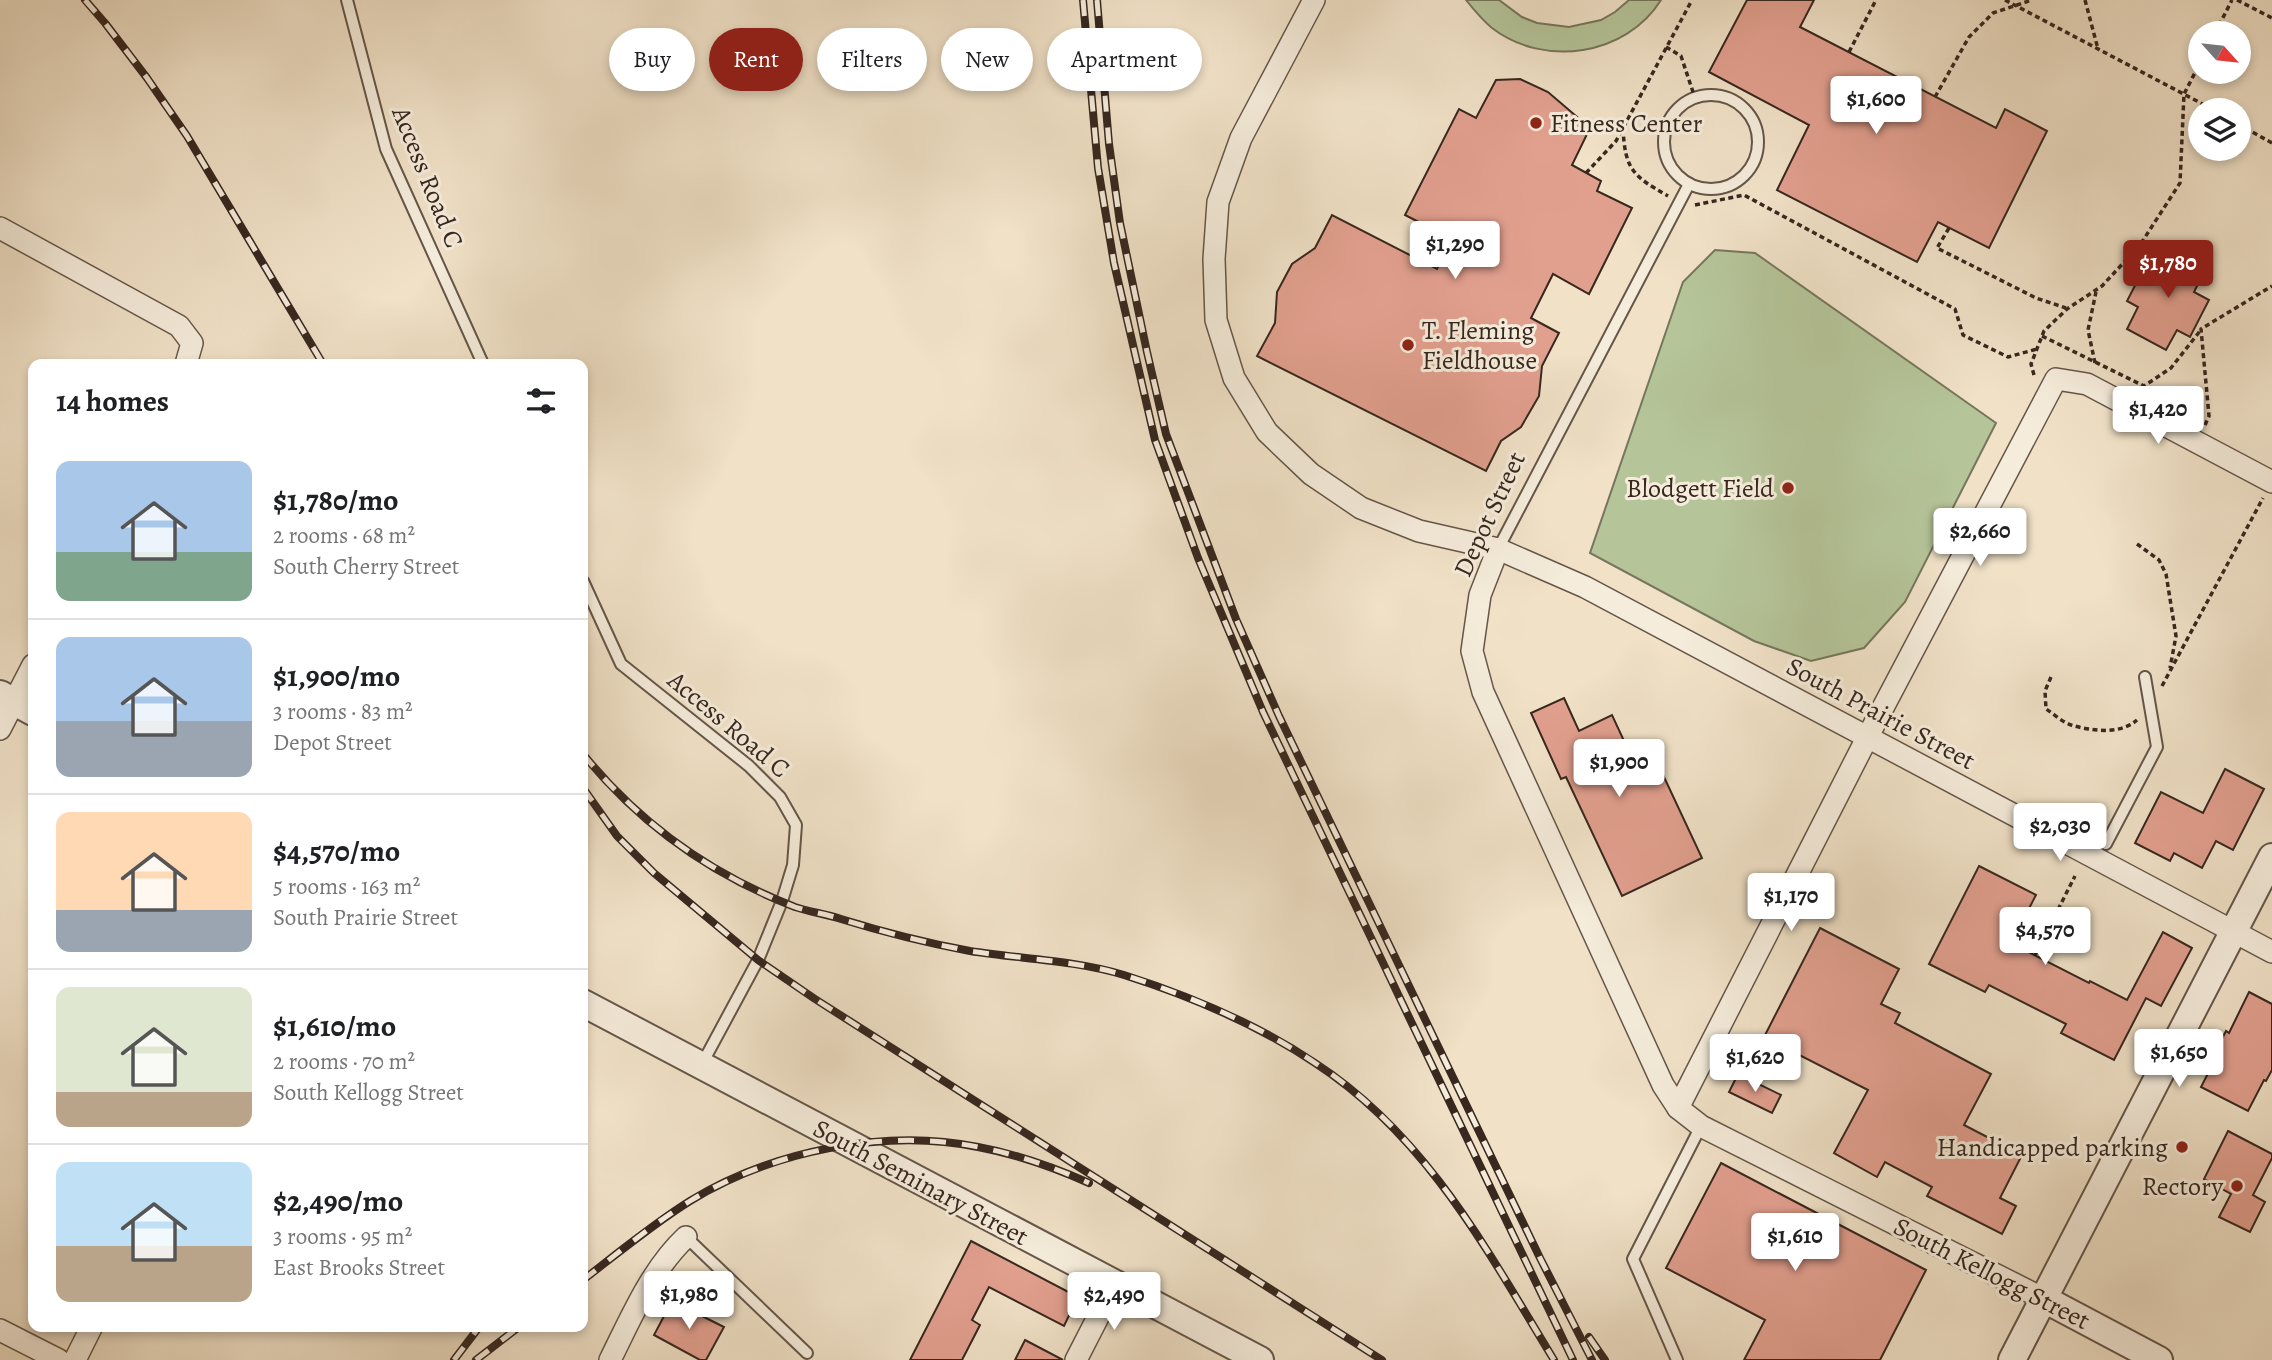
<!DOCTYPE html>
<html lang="en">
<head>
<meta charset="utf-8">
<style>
  body { margin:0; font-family:Alegreya,serif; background:#f2f2f2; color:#202124; height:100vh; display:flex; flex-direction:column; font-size:26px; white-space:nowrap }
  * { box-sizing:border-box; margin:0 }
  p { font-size:23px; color:#757577 }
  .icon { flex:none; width:38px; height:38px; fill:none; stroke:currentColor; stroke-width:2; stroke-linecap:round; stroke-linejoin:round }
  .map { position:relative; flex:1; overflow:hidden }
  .panel { position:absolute; left:28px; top:359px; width:560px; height:973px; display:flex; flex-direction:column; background:#fff; border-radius:14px; box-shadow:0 4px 10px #0003 }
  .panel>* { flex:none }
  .hud { position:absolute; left:609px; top:28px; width:665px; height:63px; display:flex; gap:14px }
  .needle { width:46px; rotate:117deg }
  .tools { position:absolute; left:2188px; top:21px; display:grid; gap:14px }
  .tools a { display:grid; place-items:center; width:63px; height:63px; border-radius:50%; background:#fff; box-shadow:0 4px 10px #0003; font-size:35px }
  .price { position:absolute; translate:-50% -60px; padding:0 16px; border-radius:7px; background:#fff; color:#222; font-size:23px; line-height:46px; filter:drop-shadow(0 2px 4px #0008) }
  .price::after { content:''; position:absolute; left:50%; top:42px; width:21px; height:16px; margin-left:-10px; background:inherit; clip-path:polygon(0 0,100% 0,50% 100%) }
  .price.current { background:#8f2418; color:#fff }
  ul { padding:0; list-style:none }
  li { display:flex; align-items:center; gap:21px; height:175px; padding:0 28px }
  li+li { border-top:2px solid #e0e0e0 }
  li span { display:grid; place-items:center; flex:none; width:196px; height:140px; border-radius:14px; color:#555 }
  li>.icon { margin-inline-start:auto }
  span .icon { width:84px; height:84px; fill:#fffc; stroke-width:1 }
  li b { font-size:30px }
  h2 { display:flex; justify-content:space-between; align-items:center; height:84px; padding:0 28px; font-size:30px }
  .tag { padding:0 24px; border-radius:32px; background:#fff; box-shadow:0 4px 10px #0003; font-size:24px; line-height:63px }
  .tag.current { background:#8f2418; color:#fff }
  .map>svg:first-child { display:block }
  .green { fill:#b5c499; stroke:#76765c; stroke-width:2 }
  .building { fill:#e19f8e; stroke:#37271f; stroke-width:2 }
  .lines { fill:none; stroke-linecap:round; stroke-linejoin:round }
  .service-casing { stroke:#655649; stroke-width:14 }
  .minor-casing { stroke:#655649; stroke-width:24 }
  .tertiary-casing { stroke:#655649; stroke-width:30 }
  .path { stroke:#37271f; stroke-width:3.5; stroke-dasharray:5 3.5; stroke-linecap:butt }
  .service { stroke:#f5ecdb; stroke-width:10 }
  .minor { stroke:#f5ecdb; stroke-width:21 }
  .tertiary { stroke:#f5ecdb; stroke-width:26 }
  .rail-casing { stroke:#37271f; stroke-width:8 }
  .rail { stroke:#f5ecdb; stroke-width:5; stroke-dasharray:16; stroke-linecap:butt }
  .poi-dot { fill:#8f2418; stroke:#f5ecdb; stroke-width:2.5 }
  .labels { text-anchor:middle; stroke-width:6; stroke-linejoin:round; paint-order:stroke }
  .poi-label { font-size:26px; fill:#37271f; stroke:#f5ecdb; text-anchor:end }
  .street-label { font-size:26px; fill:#37271f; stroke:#f5ecdb }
</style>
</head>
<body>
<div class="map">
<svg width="2272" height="1360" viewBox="0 0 2272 1360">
  <rect width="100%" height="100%" fill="#f0e1c7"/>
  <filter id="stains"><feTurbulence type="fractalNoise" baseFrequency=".00286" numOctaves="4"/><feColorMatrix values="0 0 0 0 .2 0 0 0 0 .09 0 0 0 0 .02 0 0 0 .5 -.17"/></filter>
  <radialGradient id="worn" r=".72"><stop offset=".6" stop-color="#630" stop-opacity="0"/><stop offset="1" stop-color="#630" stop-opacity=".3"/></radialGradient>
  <g class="green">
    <path d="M 1466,0 L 1499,0 L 1522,17 L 1537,23 L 1569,27 L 1601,20 L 1615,12 L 1629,0 L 1661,0 C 1626,56 1544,68 1492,28 C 1482,20 1474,10 1466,0 Z"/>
    <path d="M 1715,250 L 1755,253 L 1996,423 L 1905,602 L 1864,648 L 1811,661 L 1754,641 L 1590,553 L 1683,282 Z"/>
  </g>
  <g class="building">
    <path d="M 1747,0 L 1814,0 L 1800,27 L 1996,128 L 2005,109 L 2047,131 L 1989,248 L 1938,222 L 1917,262 L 1777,190 L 1809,125 L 1709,72 Z"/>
    <path d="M 1520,79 L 1548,92 L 1590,128 L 1572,165 L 1601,181 L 1597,191 L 1632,208 L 1589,294 L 1553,274 L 1531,318 L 1559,333 L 1542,366 L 1539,396 L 1521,427 L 1501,441 L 1486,471 L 1257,356 L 1275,323 L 1277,292 L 1292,264 L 1315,248 L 1332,215 L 1437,269 L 1452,239 L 1405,215 L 1459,109 L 1476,118 L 1496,80 Z"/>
    <path d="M 2168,248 L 2206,268 L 2194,292 L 2209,300 L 2190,337 L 2177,330 L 2166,350 L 2127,329 L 2138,307 L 2127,301 L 2145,266 L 2156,272 Z"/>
    <path d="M 1564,698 L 1579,731 L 1612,715 L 1638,771 L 1657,762 L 1702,858 L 1622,896 L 1566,777 L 1561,779 L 1531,713 Z"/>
    <path d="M 2225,769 L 2264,789 L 2233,850 L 2216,841 L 2202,868 L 2174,853 L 2170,861 L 2135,843 L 2161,792 L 2203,813 Z"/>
    <path d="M 1979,866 L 2036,895 L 2011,943 L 2089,983 L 2090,981 L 2127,1000 L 2163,932 L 2192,948 L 2161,1006 L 2146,998 L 2114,1060 L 2061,1033 L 2066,1024 L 1989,985 L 1985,992 L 1929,964 Z"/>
    <path d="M 1820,928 L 1899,969 L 1881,1004 L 1900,1013 L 1895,1023 L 1991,1074 L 1964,1125 L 2022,1155 L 2000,1198 L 2016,1206 L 2002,1234 L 1927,1196 L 1932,1187 L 1885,1162 L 1877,1177 L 1834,1153 L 1868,1090 L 1764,1037 Z"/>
    <path d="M 2249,992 L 2272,1004 L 2272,1070 L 2266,1081 L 2264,1080 L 2248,1111 L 2201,1087 L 2217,1056 L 2214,1054 L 2226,1031 L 2229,1033 Z"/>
    <path d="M 1738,1074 L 1781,1095 L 1772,1113 L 1729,1092 Z"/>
    <path d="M 2228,1131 L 2272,1154 L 2272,1158 L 2253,1195 L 2265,1202 L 2250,1232 L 2219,1217 L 2231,1194 L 2204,1179 Z"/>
    <path d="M 1721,1163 L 1926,1270 L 1880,1360 L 1744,1360 L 1765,1320 L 1666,1268 Z"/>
    <path d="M 971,1241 L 1078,1297 L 1064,1326 L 989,1287 L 972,1320 L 980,1325 L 962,1360 L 910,1360 Z"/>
    <path d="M 672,1301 L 724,1327 L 706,1360 L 700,1360 L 654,1335 Z"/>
    <path d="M 1025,1340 L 1063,1360 L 1015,1360 Z"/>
  </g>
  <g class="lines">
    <defs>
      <g id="service">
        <path d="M 347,0 L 386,149 L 483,364"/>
        <circle cx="1711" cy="142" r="47"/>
        <path d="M 1498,549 L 1689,184"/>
        <path d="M 583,581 L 621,664 L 749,766 L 780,797 L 796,825 L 793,865 L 782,901 L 758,960 L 702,1064"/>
        <path d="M 2106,844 L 2157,747 L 2145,677"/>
        <path d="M 686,1237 L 807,1353"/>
        <path d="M 1677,1360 L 1633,1259 L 1701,1126"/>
      </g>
      <g id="minor">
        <path d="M 1314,0 L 1241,138 L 1218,202 L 1214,259 L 1216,320 L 1234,378 L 1267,432 L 1311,474 L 1361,508 L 1419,531 L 1498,549 L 1585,587 L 2272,952"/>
        <path d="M 0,228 L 179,326 L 192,343 L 186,364"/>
        <path d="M 1498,549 L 1480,595 L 1472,651 L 1483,692 L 1663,1085 L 1678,1108 L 1701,1126 L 2044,1299"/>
        <path d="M 0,729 L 33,665"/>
        <path d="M 1678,1108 L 1867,738 L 2056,379 L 2087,384 L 2272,482"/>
        <path d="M 0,1330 L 59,1360"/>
        <path d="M 75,1360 L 92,1326"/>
        <path d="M 610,1360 C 631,1318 651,1270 686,1237"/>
        <path d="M 1076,1360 L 1115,1284"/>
      </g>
      <g id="tertiary">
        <path d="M 0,694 L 33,712"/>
        <path d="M 583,1003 L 1260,1360"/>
        <path d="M 2044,1299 L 2159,1360"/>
        <path d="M 2012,1360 L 2272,857"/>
      </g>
    </defs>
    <use href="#service" class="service-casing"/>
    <use href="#minor" class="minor-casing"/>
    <use href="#tertiary" class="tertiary-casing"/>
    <g class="path">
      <path d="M 2005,0 L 2214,110"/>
      <path d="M 2085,0 L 2098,49"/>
      <path d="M 2237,0 L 2272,18"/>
      <path d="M 2215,33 L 2232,0"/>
      <path d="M 1666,47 L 1681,56 L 1695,98"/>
      <path d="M 1849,52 L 1876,0"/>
      <path d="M 1935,97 L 1969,37 L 1993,13 L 2032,0"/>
      <path d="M 2238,124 L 2272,143"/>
      <path d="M 1623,128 C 1625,170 1633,176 1668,196"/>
      <path d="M 1586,173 L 1616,141 L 1692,0"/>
      <path d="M 1695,205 L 1744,195 L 1955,309 L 1963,335 L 2008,357 L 2037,349"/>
      <path d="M 1949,228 L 1937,248 L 2036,298 L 2066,308"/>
      <path d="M 2042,336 L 2144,386 L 2171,368 L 2200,331"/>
      <path d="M 2095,363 L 2088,330 L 2096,292"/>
      <path d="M 2034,375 L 2031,364 L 2044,331 L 2067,309 L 2102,286 L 2140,245 L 2180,183 L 2184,94 L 2200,63"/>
      <path d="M 2205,425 L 2209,416 L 2201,329 L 2272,286"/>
      <path d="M 2137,544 L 2159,560 L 2166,574 L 2176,636 L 2170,668"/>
      <path d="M 2051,677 L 2045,691 L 2046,709 C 2054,714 2062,722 2071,725 C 2092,731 2120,735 2137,720"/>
      <path d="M 2162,686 L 2263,498"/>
      <path d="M 2035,955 L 2075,876"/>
    </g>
    <use href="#service" class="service"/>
    <use href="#minor" class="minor"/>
    <use href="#tertiary" class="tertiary"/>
    <defs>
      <g id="rail">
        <path d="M 85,0 L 105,23 L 147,78 L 187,136 L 323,364"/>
        <path d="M 1083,0 L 1098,168 L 1114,263 L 1155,440 L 1198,558 L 1263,712 L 1573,1360"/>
        <path d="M 1097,0 L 1109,144 L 1120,223 L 1147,352 L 1166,434 L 1236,619 L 1279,716 L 1540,1258 L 1592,1360"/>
        <path d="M 583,754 C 639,823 712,875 795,907 C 810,912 826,914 841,919 C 883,932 927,943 970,951 C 1021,959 1074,960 1124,975 C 1190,996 1257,1024 1315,1063 C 1426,1135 1487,1250 1554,1360"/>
        <path d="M 583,788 L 617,836 L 654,873 L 758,960 L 815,999 L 1382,1360"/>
        <path d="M 583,1280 C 618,1253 653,1224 690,1201 C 771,1151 885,1128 978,1147 C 1016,1154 1053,1167 1089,1183"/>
        <path d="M 1589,1337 L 1605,1360"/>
        <path d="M 454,1360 L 480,1326"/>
        <path d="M 476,1360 L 520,1326"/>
      </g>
    </defs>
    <use href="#rail" class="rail-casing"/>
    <use href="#rail" class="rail"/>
  </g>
  <g class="poi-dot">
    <circle cx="1536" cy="123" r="7"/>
    <circle cx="1408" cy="345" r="7"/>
    <circle cx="1788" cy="488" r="7"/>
    <circle cx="2182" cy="1147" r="7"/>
    <circle cx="2237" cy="1186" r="7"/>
  </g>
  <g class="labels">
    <g class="poi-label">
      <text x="1550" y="132" text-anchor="start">Fitness Center</text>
      <text x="1422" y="339" text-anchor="start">T. Fleming<tspan x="1422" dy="30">Fieldhouse</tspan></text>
      <text x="1774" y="497">Blodgett Field</text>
      <text x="2168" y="1156">Handicapped parking</text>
      <text x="2223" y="1195">Rectory</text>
    </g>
    <g class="street-label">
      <text transform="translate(428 177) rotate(68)" y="9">Access Road C</text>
      <text transform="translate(1489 514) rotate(-65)" y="9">Depot Street</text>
      <text transform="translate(1881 713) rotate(28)" y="9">South Prairie Street</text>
      <text transform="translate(729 724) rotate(40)" y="9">Access Road C</text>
      <text transform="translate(921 1182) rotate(28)" y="9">South Seminary Street</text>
      <text transform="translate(1992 1273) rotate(27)" y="9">South Kellogg Street</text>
    </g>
  </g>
  <rect width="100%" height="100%" filter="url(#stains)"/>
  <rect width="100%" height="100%" fill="url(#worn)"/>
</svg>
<div class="tools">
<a><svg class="needle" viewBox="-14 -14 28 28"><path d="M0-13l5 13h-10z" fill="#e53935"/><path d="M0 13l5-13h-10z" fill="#757577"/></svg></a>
<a><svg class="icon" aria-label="layers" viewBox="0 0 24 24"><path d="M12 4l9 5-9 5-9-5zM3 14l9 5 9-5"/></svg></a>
</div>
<b class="price" style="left:1876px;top:136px">$1,600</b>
<b class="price" style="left:1455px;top:281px">$1,290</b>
<b class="price current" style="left:2168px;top:300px">$1,780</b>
<b class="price" style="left:2158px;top:446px">$1,420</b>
<b class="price" style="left:1980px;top:568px">$2,660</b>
<b class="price" style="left:1619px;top:799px">$1,900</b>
<b class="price" style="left:2060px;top:863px">$2,030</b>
<b class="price" style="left:1791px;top:933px">$1,170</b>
<b class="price" style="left:2045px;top:967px">$4,570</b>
<b class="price" style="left:2179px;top:1089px">$1,650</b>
<b class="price" style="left:1755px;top:1094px">$1,620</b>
<b class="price" style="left:1795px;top:1273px">$1,610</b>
<b class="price" style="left:689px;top:1331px">$1,980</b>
<b class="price" style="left:1114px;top:1332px">$2,490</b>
<div class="hud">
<a class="tag">Buy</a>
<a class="tag current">Rent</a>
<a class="tag">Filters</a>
<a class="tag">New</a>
<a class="tag">Apartment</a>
</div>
<section class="panel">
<h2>14 homes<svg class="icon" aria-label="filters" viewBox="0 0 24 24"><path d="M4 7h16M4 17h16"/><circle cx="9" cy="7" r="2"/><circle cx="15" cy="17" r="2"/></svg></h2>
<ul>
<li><span style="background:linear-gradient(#a9c7e8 65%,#7fa58c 0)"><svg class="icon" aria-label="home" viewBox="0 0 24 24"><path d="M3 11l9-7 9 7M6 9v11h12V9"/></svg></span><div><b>$1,780/mo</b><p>2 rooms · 68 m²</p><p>South Cherry Street</p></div></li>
<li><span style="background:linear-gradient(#a9c7e8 60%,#9aa5b1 0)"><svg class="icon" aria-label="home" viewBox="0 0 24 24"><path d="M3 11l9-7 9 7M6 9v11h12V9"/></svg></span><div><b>$1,900/mo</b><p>3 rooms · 83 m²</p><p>Depot Street</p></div></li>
<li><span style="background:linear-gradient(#ffd9b3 70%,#9aa5b1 0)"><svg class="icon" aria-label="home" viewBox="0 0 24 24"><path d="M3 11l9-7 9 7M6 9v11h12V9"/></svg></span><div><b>$4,570/mo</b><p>5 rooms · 163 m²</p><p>South Prairie Street</p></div></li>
<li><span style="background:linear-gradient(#dfe7d0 75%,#b9a48a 0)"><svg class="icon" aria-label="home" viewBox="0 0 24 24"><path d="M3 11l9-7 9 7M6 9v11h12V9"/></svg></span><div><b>$1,610/mo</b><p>2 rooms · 70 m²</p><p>South Kellogg Street</p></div></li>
<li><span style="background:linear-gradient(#bfe0f5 60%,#b9a48a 0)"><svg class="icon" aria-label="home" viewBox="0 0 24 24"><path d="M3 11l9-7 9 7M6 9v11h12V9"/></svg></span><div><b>$2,490/mo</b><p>3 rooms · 95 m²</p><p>East Brooks Street</p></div></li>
</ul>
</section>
</div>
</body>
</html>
